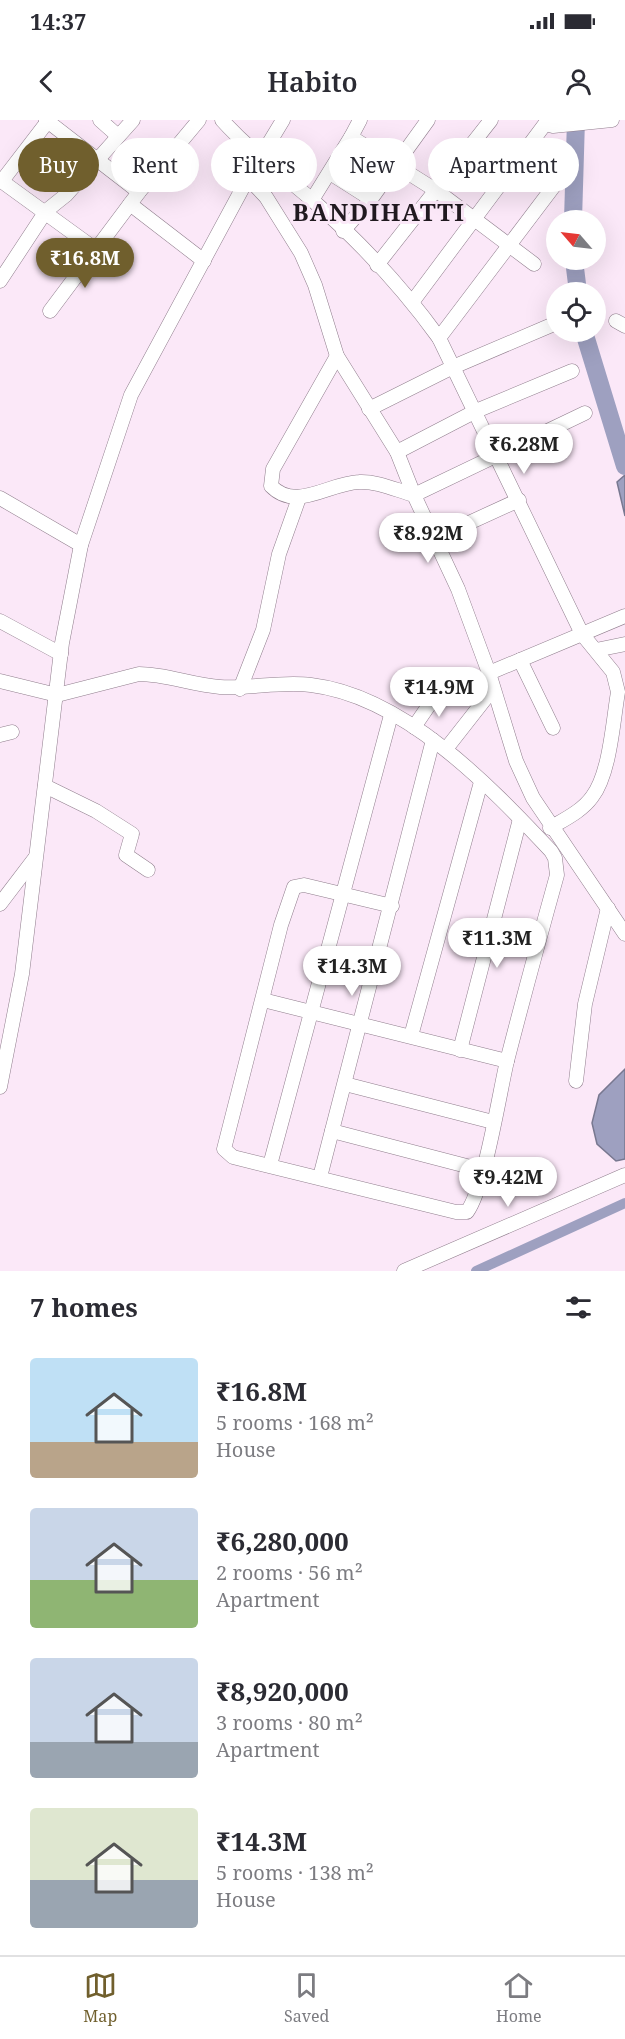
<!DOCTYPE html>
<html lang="en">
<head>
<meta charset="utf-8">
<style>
  body { margin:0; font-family:"Noto Serif",serif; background:#f2f2f3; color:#2b2b33; height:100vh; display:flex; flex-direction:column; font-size:22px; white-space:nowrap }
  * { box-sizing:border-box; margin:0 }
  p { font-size:20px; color:#7c7c81 }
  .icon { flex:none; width:33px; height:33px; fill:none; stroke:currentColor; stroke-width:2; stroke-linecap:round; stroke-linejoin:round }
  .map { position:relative; height:1151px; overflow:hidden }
  .details { display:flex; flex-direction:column; background:#fff; flex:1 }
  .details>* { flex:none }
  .top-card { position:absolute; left:18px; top:18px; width:590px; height:54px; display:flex; gap:12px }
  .needle { width:39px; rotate:298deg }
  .fabs { position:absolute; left:546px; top:90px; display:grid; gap:12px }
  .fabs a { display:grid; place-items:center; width:60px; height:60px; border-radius:50%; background:#fff; box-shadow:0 6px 24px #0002; font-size:30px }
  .price { position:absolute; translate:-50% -51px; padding:0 14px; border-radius:21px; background:#fff; color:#222; font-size:20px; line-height:39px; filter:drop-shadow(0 2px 3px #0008) }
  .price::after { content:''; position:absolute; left:50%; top:36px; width:18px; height:14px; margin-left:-9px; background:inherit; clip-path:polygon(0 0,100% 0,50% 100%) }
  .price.on { background:#705f2d; color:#fff }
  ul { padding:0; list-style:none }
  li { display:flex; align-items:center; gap:18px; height:150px; padding:0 30px }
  li span { display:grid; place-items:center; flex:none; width:168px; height:120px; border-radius:6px; color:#555 }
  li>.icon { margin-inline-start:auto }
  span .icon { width:72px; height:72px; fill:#fffc; stroke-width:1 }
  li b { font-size:26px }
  h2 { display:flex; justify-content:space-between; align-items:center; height:72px; padding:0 30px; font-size:26px }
  .tag { padding:0 21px; border-radius:27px; background:#fff; box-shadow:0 6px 24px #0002; font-size:21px; line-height:54px }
  .tag.on { background:#705f2d; color:#fff }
  .status { display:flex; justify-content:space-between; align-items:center; height:42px; padding:0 30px; background:#fff; direction:ltr }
  .status svg { height:16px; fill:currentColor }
  header { display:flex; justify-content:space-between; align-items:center; height:78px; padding:0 30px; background:#fff; font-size:27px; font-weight:600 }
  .menu { display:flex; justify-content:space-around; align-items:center; height:84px; border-top:2px solid #e1e1e2; background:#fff; font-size:16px; color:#7c7c81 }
  .menu a { display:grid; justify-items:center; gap:3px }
  .menu .on { color:#705f2d }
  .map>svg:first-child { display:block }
  .water { fill:#9ea0c0; stroke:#787890; stroke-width:1.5 }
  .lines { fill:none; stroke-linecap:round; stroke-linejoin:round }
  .canal { stroke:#9ea0c0; stroke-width:10 }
  .river { stroke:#9ea0c0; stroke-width:18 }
  .minor-casing { stroke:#907e8d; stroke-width:15 }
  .minor { stroke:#fff; stroke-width:14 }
  .labels { text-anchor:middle; stroke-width:6; stroke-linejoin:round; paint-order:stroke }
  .district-label { font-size:24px; font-weight:bold; letter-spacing:1.5px; fill:#211a20; stroke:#fbe8f8 }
</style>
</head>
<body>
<div class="status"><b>14:37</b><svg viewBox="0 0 49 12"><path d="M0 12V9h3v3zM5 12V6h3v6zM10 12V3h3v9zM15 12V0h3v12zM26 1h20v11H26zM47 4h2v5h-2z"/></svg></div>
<header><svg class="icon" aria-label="back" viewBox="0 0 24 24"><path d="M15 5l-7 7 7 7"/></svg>Habito<svg class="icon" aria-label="person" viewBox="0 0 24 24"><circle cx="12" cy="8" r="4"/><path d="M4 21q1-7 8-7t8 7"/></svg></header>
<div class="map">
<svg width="625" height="1151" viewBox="0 0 625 1151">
  <rect width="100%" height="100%" fill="#fbe8f8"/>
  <g class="water">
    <path d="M 625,355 L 625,396 L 617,362 Z"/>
    <path d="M 625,949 L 625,1039 L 616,1041 L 597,1024 L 592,1003 L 599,975 Z"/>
  </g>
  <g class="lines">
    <path class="canal" d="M 476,1151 L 625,1083"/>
    <g class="river">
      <path d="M 573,100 L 576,0"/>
      <path d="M 574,140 L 578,172"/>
      <path d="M 584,212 L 625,346"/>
    </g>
    <defs>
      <g id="minor">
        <path d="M 46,0 L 139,72"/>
        <path d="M 100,0 L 118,16"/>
        <path d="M 222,0 C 249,30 281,53 311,79 C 358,120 403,168 439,218 L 582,514 L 613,552 L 618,572 C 613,601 610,654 592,677 C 582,691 565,699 550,708"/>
        <path d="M 360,0 L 351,17 L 437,71 L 534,144"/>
        <path d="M 546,4 L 553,6 L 612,0"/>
        <path d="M 330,53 L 371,79"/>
        <path d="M 248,58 L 266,77 L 301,133 L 315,165 L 337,236 L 397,332 L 414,375 L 458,469 L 489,553 L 516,641 L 533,678 L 625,814"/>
        <path d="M 0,60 L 95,129"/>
        <path d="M 2,61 L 48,1"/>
        <path d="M 312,80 L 351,17"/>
        <path d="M 130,84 L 204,141"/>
        <path d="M 343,111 L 371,79 L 428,0"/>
        <path d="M 377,145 L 491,0"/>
        <path d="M 0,161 L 46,91 L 66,75 L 133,0"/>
        <path d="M 413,181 L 548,0"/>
        <path d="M 50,191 L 139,72 L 199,0"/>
        <path d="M 616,201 L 625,206"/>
        <path d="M 439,218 L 557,62"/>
        <path d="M 337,236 L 273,349 L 271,366 C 296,392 329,363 359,362 C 377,361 396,370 414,375 L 585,293"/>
        <path d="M 369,289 L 453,247 L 554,204"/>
        <path d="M 397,332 L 476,291 L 572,251"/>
        <path d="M 0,378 L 81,425"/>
        <path d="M 460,407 L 519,380"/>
        <path d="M 0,501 L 61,534"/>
        <path d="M 596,530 L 625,524"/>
        <path d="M 520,540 L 553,608"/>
        <path d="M 489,553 L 625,496"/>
        <path d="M 0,561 L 57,575 L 139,554 C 166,554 192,565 220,567 C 250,569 281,561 311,565 C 404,576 490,666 551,731 L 555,738 L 557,755 C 540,816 523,879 507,941 C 499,975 485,1067 467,1092 L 456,1092 L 233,1037 L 224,1029 L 281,805 L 294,767 L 304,765 L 392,786"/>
        <path d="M 240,569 L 263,510 L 279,434 L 299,378"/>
        <path d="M 414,607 L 438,572"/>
        <path d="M 0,615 L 12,612"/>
        <path d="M 446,629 L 493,569"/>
        <path d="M 45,666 L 96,691 L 132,714 L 126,735 L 148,750"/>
        <path d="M 0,784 L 35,738"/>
        <path d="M 263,880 L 507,941"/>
        <path d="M 411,916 L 481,662"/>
        <path d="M 460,930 L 520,699"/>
        <path d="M 576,961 L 585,884 L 608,788"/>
        <path d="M 345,964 L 493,1002"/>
        <path d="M 0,967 L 22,854 L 62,523 L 81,425 L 131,275 L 248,58 L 283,0"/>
        <path d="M 332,1011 L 482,1050"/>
        <path d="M 270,1045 L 391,595"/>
        <path d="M 320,1057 L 433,620"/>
        <path d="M 404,1151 L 625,1055"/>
      </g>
    </defs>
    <use href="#minor" class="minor-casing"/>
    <use href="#minor" class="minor"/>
  </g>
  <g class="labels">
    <g class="district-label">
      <text x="379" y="101">BANDIHATTI</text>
    </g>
  </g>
</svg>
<div class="fabs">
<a><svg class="needle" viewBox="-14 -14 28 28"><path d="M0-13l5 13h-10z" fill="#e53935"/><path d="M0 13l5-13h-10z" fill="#7c7c81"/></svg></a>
<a><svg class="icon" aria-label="locate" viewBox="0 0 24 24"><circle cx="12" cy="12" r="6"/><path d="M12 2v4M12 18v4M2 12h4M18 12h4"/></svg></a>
</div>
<b class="price on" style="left:85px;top:169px">₹16.8M</b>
<b class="price" style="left:524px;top:355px">₹6.28M</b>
<b class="price" style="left:428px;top:444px">₹8.92M</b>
<b class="price" style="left:439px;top:598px">₹14.9M</b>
<b class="price" style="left:497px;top:849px">₹11.3M</b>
<b class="price" style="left:352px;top:877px">₹14.3M</b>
<b class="price" style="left:508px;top:1088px">₹9.42M</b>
<div class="top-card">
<a class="tag on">Buy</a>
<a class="tag">Rent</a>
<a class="tag">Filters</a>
<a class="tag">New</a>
<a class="tag">Apartment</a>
</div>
</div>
<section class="details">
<h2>7 homes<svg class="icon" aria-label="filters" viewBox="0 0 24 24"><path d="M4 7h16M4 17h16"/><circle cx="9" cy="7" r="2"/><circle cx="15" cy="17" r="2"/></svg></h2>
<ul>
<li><span style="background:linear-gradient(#bfe0f5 70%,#b9a48a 0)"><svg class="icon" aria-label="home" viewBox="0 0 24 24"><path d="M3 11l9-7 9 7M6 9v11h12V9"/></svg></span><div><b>₹16.8M</b><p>5 rooms · 168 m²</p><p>House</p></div></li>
<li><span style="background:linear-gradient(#c9d6e8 60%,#8fb573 0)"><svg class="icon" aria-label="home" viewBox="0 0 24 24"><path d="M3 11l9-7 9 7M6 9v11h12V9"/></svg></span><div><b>₹6,280,000</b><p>2 rooms · 56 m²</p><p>Apartment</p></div></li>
<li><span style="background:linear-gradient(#c9d6e8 70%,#9aa5b1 0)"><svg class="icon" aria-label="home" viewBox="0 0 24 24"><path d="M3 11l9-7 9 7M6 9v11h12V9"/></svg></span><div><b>₹8,920,000</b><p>3 rooms · 80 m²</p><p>Apartment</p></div></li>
<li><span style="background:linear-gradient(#dfe7d0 60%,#9aa5b1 0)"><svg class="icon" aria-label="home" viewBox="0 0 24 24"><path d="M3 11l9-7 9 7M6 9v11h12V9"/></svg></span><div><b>₹14.3M</b><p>5 rooms · 138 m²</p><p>House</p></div></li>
</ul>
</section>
<nav class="menu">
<a class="on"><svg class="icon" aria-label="map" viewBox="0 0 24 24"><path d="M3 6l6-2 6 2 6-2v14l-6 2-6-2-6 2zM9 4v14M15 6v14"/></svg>Map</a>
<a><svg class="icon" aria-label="saved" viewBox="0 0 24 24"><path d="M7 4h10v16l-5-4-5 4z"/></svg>Saved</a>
<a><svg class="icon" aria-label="home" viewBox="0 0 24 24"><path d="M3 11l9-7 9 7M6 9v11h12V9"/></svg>Home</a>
</nav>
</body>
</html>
